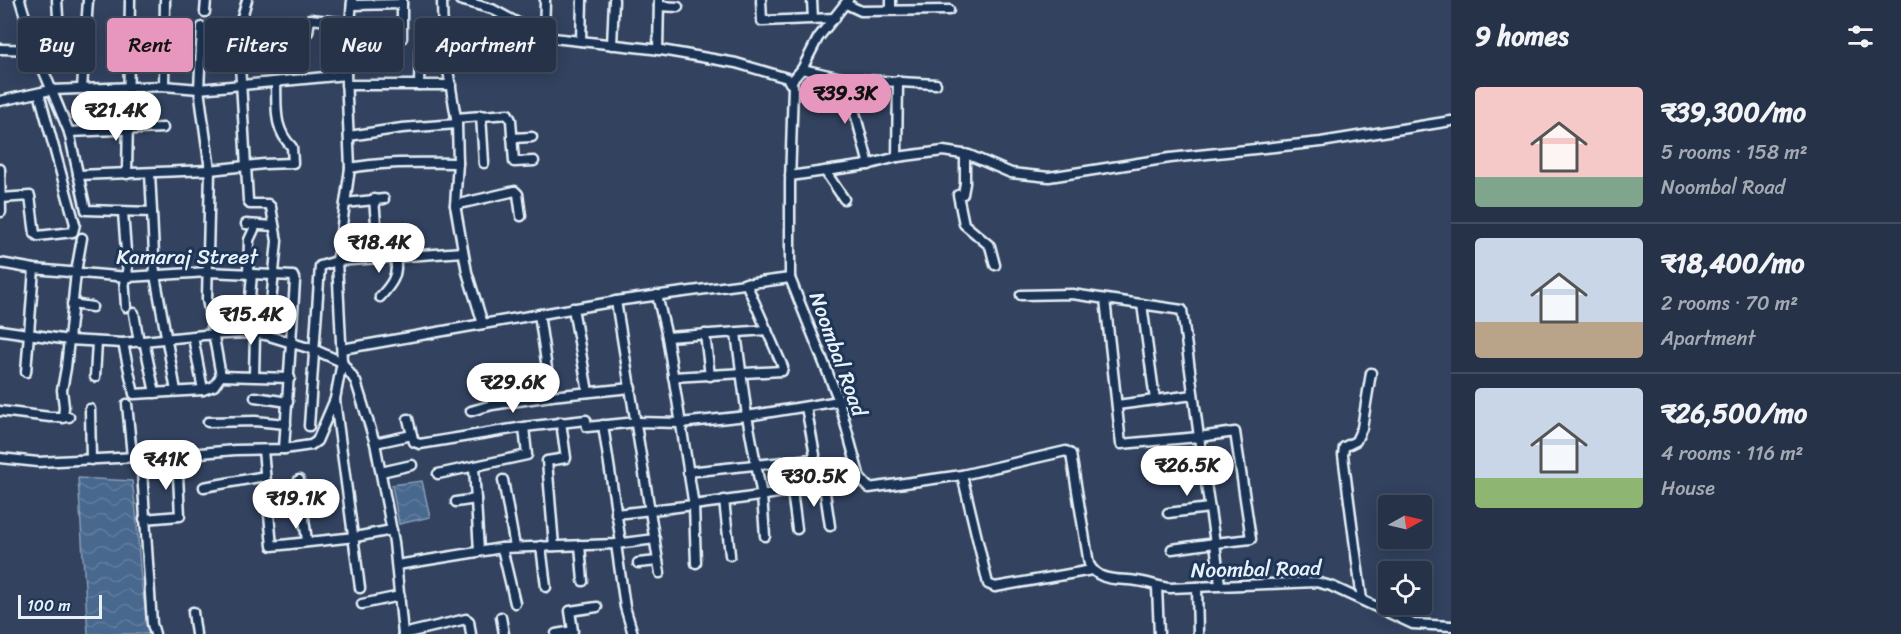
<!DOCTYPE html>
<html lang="en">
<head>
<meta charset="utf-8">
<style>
  body { margin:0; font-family:Sriracha,sans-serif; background:#323e52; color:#f1f3f6; height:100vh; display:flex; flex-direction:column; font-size:22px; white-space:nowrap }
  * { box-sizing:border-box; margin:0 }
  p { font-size:20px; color:#a4aab4 }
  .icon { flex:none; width:33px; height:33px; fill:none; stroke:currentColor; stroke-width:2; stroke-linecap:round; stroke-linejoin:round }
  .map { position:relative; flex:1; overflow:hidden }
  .details { display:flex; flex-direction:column; background:#263247; width:450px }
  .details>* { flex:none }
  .hud { position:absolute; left:18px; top:18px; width:570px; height:54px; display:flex; gap:12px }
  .needle { width:39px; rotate:82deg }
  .controls { position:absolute; left:1378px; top:495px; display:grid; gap:12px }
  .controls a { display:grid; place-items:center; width:54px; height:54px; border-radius:6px; background:#263247; box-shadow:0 3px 15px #0003,0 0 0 2px #424d60; font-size:30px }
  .scale { position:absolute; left:18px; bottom:15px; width:84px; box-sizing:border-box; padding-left:6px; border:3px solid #e8f1f8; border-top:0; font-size:16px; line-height:21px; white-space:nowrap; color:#e8f1f8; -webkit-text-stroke:4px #1d3557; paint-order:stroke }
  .price { position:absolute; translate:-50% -51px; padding:0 14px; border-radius:21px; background:#fff; color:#222; font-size:20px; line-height:39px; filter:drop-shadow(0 2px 3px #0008) }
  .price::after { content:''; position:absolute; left:50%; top:36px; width:18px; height:14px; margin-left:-9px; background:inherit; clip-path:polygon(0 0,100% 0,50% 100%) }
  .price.on { background:#e797bd; color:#111 }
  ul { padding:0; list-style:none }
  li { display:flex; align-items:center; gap:18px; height:150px; padding:0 24px }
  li+li { border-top:2px solid #424d60 }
  li span { display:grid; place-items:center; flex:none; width:168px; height:120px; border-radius:6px; color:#555 }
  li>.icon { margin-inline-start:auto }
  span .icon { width:72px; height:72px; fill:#fffc; stroke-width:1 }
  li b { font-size:26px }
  h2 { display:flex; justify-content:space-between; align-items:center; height:72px; padding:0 24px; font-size:26px }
  .chip { padding:0 21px; border-radius:6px; background:#263247; box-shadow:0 3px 15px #0003,0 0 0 2px #424d60; font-size:21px; line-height:54px }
  .chip.on { background:#e797bd; color:#111 }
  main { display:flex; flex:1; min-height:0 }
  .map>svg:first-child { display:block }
  .water { fill:url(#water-waves); stroke:#889eb8; stroke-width:1.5 }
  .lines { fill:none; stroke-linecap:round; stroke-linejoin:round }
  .minor-casing { stroke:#e8f1f8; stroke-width:13 }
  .minor { stroke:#1d3557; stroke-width:8 }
  .labels { text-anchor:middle; stroke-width:6; stroke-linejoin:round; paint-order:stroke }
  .street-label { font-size:21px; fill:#e8f1f8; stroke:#1d3557 }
</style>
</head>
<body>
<main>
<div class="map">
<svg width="1451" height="634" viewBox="0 0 1451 634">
  <defs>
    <pattern id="water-waves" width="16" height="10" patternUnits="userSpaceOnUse" patternTransform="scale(1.5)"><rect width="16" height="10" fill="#48678d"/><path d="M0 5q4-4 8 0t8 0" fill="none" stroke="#627d9e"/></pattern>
  </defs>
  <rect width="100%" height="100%" fill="#32425f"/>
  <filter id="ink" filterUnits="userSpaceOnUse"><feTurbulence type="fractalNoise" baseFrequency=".0167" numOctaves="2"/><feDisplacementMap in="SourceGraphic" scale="12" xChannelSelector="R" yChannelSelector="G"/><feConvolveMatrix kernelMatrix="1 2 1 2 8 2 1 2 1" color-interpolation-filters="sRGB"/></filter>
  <g filter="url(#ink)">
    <g class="water">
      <path d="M 78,478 L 132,481 L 136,511 L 141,581 L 149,634 L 88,634 Z"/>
      <path d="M 422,481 L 430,517 L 399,524 L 392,485 Z"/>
    </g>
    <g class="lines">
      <defs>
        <g id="minor">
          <path d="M 20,0 L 35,50 L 69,132 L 86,210 L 152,212 L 150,173"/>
          <path d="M 57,0 L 60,51"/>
          <path d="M 247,0 L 238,31 L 248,200 L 250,204 L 268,204 L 271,207 L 277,241 L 271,303 L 266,335"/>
          <path d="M 442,0 L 443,40 L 457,124 L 458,163 L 455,205 L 467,272 L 483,324 L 623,300 L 790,278 L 839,401 L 860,478 L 869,488 L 962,475 L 1066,451 L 1071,454 L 1089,564 C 1099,583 1119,578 1137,581 C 1148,582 1159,587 1170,588 L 1316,582 L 1331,586 L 1413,624 L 1451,626"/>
          <path d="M 460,0 L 492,9 L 544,37 L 661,50 L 736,63 L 787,78 L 793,86 L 790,183 L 790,278"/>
          <path d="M 761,0 L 762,21 L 835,18"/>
          <path d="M 812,0 L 813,19"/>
          <path d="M 891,0 L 891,10"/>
          <path d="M 846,4 L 861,11 L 949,10"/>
          <path d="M 352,5 L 402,4"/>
          <path d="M 659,6 L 678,7"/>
          <path d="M 205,12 L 206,0"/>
          <path d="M 202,27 L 199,89 L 210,170 L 207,299 L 221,376"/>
          <path d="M 256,32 L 302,34 L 308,32 L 310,19 L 349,23"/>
          <path d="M 544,37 L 545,0"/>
          <path d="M 402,38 L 402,0"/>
          <path d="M 581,41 L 582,0"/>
          <path d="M 612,45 L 614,0"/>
          <path d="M 0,49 L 83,51"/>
          <path d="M 658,50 L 659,0"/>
          <path d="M 802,69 L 846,79 L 936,84"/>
          <path d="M 846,79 L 869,165"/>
          <path d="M 790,83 L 802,69 L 818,38 L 848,0"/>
          <path d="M 346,85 L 451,85"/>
          <path d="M 419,85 L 420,49"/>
          <path d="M 164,86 L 165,0"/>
          <path d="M 82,89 L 88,0"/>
          <path d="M 0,101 L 51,90 L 164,86 L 199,89 L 346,75"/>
          <path d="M 481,115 L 484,163"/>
          <path d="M 456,118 L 508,114 L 511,120 L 514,162 L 534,161"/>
          <path d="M 69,132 L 163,128"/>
          <path d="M 349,136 L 402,128 L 457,124"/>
          <path d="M 512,138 L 532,137"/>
          <path d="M 965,154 L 965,183 L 963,194 L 958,195 L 964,224 L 990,246 L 995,265"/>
          <path d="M 897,157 L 898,81"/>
          <path d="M 350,168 C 385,161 421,163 458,163"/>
          <path d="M 0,169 L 1,212"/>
          <path d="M 825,171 L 844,199"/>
          <path d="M 127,174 L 130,0"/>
          <path d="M 78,175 L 210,170 L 264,164 L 293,163 L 292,147 C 273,128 277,108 276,82"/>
          <path d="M 790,176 L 867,165 L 897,157 L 943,151 L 969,155 L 1011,173 L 1049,177 L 1170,158 L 1321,142 L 1451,121"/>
          <path d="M 1,198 L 30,196 L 35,234 L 38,236 L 73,232 L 75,224 L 39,93"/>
          <path d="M 374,199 L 376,223"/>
          <path d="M 345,203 L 384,199"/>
          <path d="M 455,205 L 515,191 L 518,194 L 521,216"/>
          <path d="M 123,212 L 128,277"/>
          <path d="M 152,212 L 155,275 L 176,391"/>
          <path d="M 246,224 L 273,226"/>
          <path d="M 0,263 L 34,269 L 128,277 L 208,272 L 293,276 L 295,281 L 284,449"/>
          <path d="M 248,274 L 249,240 L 256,225"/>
          <path d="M 124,276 L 126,307"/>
          <path d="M 657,295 L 667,337 L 694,506 L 696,563"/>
          <path d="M 1021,295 L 1072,294 L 1182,310 L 1199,437 L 1235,432 L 1251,539 L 1215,543 L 1220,585"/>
          <path d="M 380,297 C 392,284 399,275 395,256"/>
          <path d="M 1105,299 L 1121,444 L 1199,437 L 1215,543 L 1172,549"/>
          <path d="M 616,301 L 660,573"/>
          <path d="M 72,304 L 92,307"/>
          <path d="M 1142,304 L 1155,400"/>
          <path d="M 573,308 L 588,392"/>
          <path d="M 134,313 L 139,342"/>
          <path d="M 539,314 L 551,396 L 631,388"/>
          <path d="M 0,330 L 69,340 L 123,343 L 204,335 L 247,333 L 266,335 L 315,350 L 342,362"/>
          <path d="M 247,333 L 252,274"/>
          <path d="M 736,333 L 747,416 L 762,496 L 765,536"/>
          <path d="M 705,334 L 710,376"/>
          <path d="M 193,337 L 203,390"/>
          <path d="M 667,337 L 767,330"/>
          <path d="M 144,341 L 155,393"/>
          <path d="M 123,343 L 134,394 L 203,390 L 214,386 L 221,376"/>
          <path d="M 342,349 L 483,324"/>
          <path d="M 342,362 L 356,382 L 375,443 L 394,542 L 403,634"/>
          <path d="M 26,372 L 34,269"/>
          <path d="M 221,376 L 290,378"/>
          <path d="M 254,376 L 255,334"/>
          <path d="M 95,377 L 97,342"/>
          <path d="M 673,377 L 782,371 L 783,367 L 746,283"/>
          <path d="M 255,397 L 288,402"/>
          <path d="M 335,400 L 360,588"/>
          <path d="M 127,404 L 132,456"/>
          <path d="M 1117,405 L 1193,395"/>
          <path d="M 90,409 L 91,460"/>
          <path d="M 0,411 L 50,417 L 69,417"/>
          <path d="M 471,411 L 492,405 L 551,396"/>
          <path d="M 63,418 L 64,407 L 62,390 L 66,368 L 76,272 L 82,238"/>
          <path d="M 208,422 L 255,421 L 286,424"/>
          <path d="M 603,425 L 621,543"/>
          <path d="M 309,426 L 320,266 L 337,261 L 463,252"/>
          <path d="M 412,435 L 414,442 L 420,444 L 524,427 L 586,420 L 587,427 L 637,422 L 680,423 L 747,416 L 839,401"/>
          <path d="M 375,443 L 412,435 L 408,419"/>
          <path d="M 263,450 L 272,546 L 355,537 L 392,530"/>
          <path d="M 141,456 L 152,624 L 155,634"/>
          <path d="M 0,458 L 38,462 L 177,455 L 235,450 L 284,449 L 311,445 L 317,441 L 335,399 L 342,362 L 337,261 L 350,168 L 346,75 L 352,0"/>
          <path d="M 474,467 L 479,551"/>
          <path d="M 381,472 L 412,465"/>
          <path d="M 688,472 L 811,459 L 815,455 L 806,407"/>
          <path d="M 438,474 L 527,455 L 524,427"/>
          <path d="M 962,475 L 988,584 L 995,587 L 1092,570"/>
          <path d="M 299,480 L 307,541"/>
          <path d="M 503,480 L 515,547"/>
          <path d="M 824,486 L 830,526"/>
          <path d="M 204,487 L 265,476"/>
          <path d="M 792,491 L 797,529"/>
          <path d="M 724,500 L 730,555"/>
          <path d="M 456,502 L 476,499"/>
          <path d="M 1168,513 L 1209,508"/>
          <path d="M 616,514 C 698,505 779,495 860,478"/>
          <path d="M 144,519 L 180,516 L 177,455"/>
          <path d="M 616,544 L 625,607 L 633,634"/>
          <path d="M 580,545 L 583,581"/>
          <path d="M 541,546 L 546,587"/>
          <path d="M 554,546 L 547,461 L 566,458 L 561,422"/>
          <path d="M 502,548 L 515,603"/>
          <path d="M 638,563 L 658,561"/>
          <path d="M 397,565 L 502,548 L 616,544 L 655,539"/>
          <path d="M 1157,587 L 1159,634"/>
          <path d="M 1197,587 L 1198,634"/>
          <path d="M 1362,600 L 1343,455 L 1344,447 L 1356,441 L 1362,428 L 1371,373"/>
          <path d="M 362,604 L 400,596"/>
          <path d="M 193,612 L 196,634"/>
          <path d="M 501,617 L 504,634"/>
          <path d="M 403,634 L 466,619 L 469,621 L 471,634"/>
          <path d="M 556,634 L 573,631 L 570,611 L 597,607"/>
        </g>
      </defs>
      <use href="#minor" class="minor-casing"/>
      <use href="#minor" class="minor"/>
    </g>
  </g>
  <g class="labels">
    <g class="street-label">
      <text x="187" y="264">Kamaraj Street</text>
      <text transform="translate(838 354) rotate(70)" y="7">Noombal Road</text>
      <text transform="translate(1256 569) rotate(-1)" y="7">Noombal Road</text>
    </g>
  </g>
</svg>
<div class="controls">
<a><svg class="needle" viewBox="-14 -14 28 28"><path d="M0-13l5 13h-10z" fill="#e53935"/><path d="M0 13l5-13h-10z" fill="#a4aab4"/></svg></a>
<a><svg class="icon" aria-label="locate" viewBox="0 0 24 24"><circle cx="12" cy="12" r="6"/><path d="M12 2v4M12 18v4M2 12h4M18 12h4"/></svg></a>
</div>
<div class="scale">100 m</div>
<b class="price on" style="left:845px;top:125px">₹39.3K</b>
<b class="price" style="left:116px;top:142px">₹21.4K</b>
<b class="price" style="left:379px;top:274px">₹18.4K</b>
<b class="price" style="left:251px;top:346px">₹15.4K</b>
<b class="price" style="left:513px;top:414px">₹29.6K</b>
<b class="price" style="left:166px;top:491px">₹41K</b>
<b class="price" style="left:1187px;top:497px">₹26.5K</b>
<b class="price" style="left:814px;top:508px">₹30.5K</b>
<b class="price" style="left:296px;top:530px">₹19.1K</b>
<div class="hud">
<a class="chip">Buy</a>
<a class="chip on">Rent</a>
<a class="chip">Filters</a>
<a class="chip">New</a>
<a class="chip">Apartment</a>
</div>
</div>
<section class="details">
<h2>9 homes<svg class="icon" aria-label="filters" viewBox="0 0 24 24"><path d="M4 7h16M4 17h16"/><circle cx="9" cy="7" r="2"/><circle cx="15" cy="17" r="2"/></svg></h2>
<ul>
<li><span style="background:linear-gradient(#f6c9c9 75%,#7fa58c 0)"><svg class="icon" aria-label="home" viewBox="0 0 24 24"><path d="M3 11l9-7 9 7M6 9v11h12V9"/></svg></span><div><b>₹39,300/mo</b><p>5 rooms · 158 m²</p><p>Noombal Road</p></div></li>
<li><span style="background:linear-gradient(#c9d6e8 70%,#b9a48a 0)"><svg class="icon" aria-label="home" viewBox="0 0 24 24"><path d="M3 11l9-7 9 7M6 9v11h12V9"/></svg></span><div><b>₹18,400/mo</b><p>2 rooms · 70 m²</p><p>Apartment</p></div></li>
<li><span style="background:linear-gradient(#c9d6e8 75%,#8fb573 0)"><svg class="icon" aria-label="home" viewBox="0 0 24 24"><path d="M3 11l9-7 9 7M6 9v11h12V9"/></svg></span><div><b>₹26,500/mo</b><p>4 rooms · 116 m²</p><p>House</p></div></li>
</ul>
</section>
</main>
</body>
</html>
